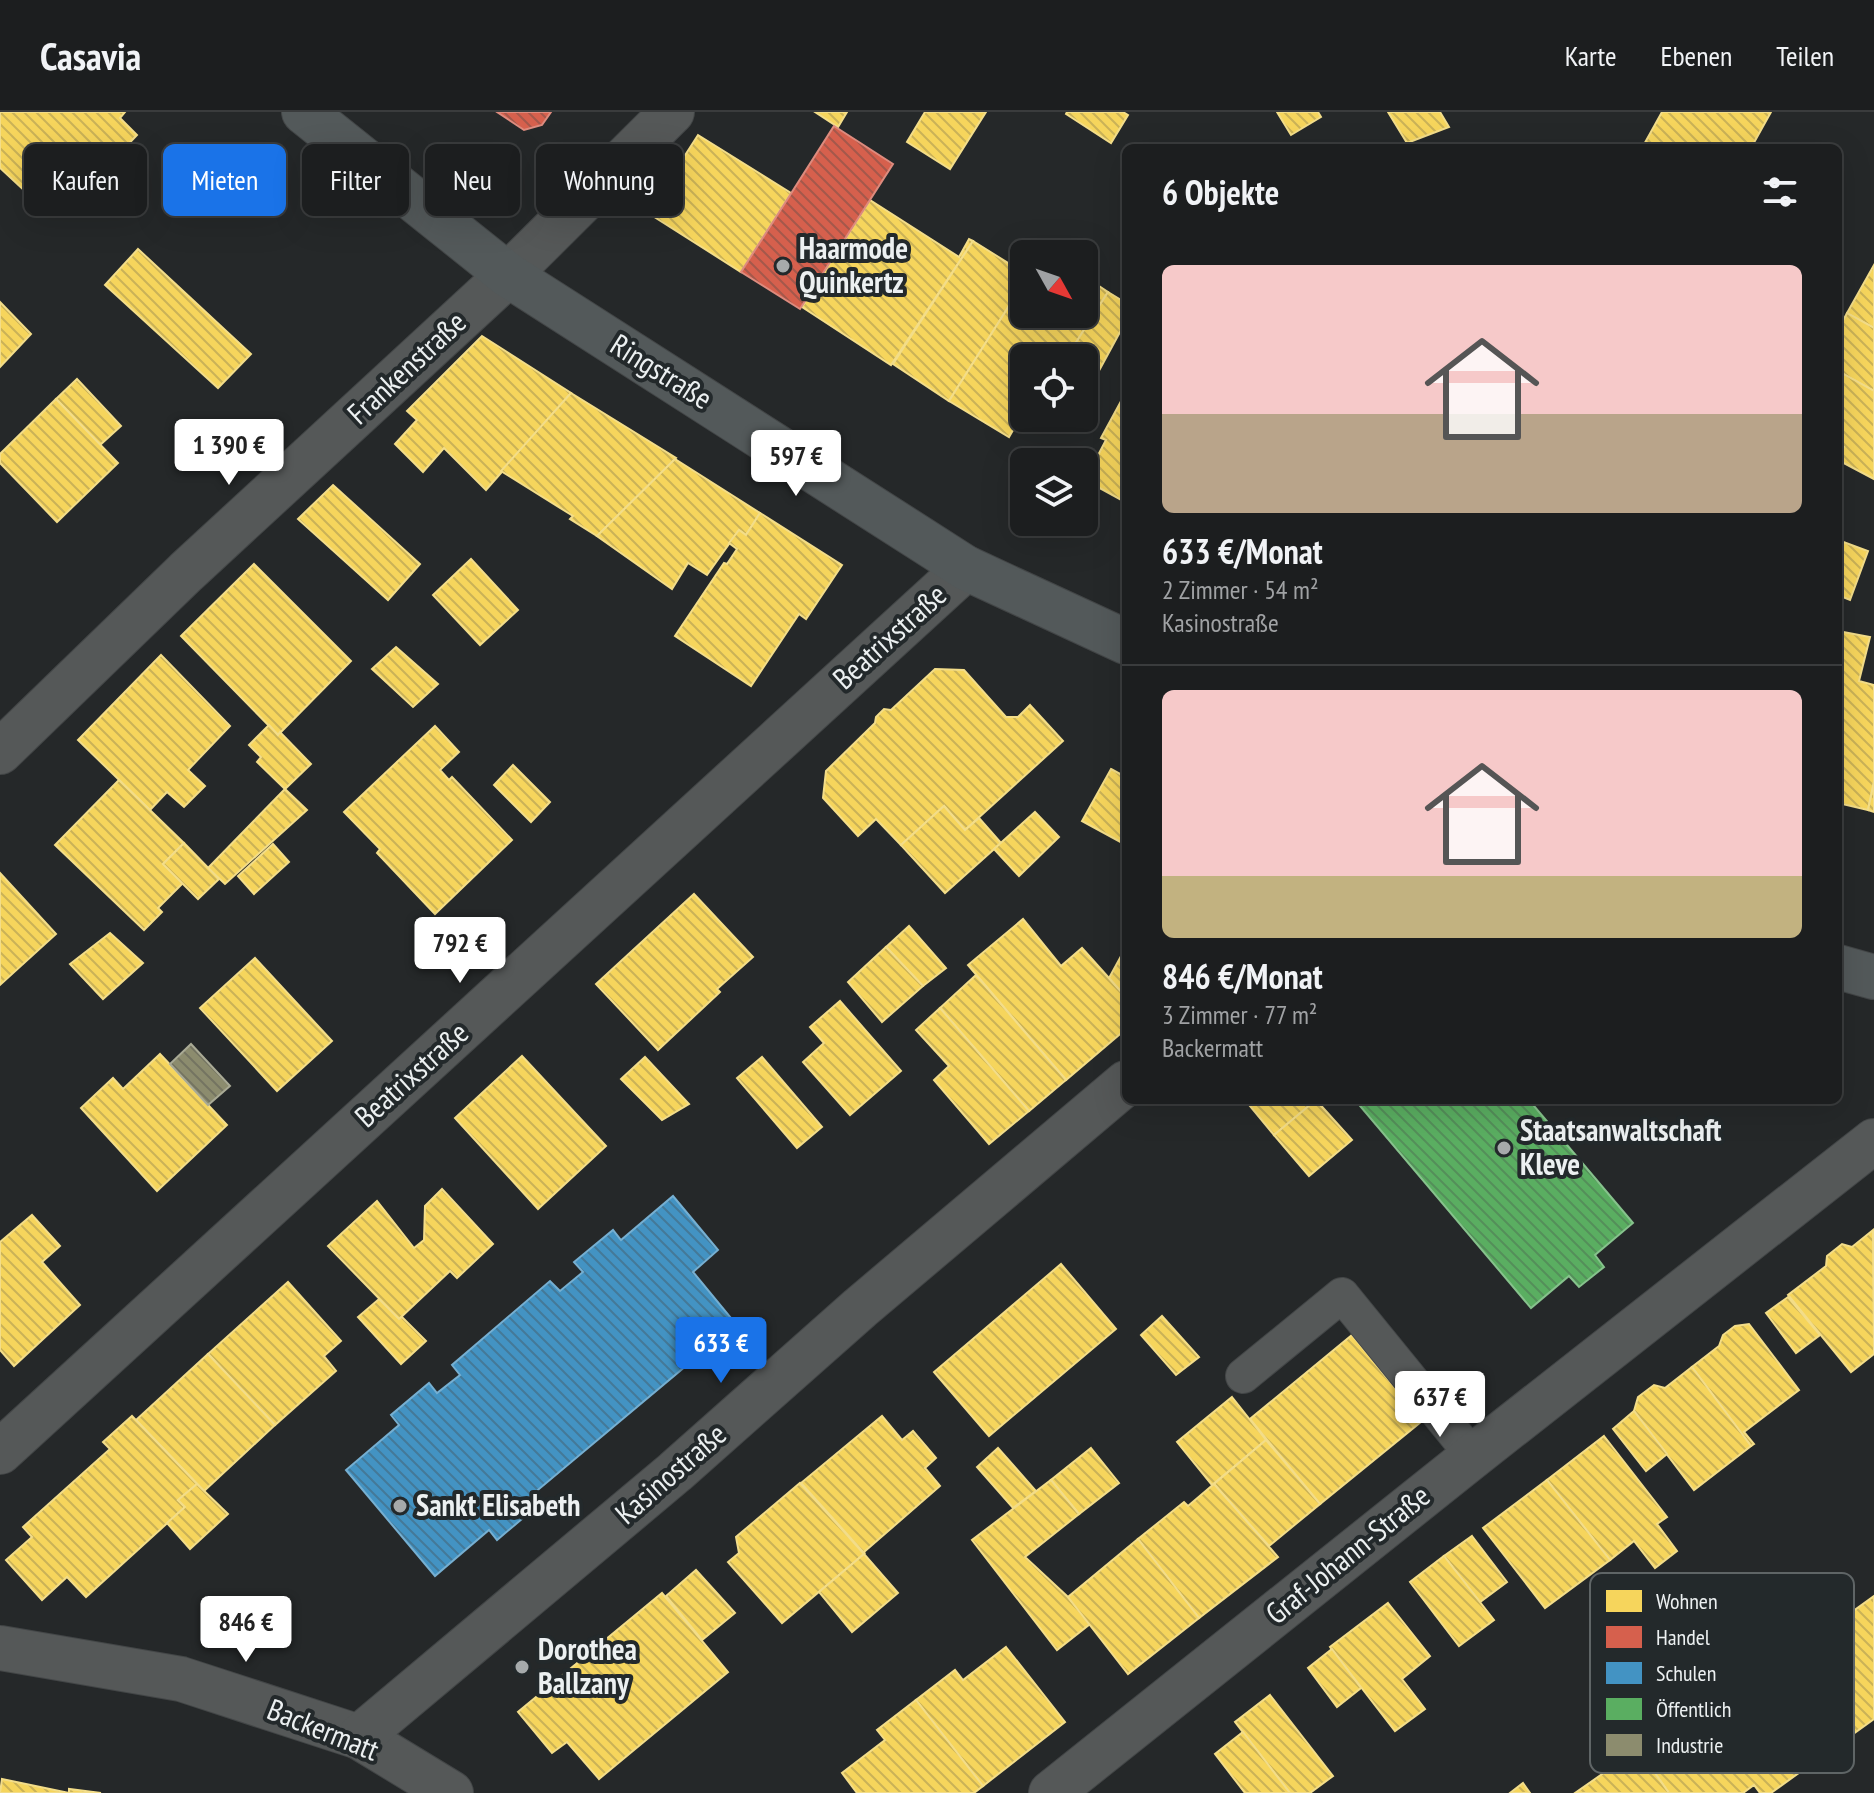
<!DOCTYPE html>
<html lang="de">
<head>
<meta charset="utf-8">
<style>
  body { margin:0; font-family:"PT Sans Narrow",sans-serif; background:#252728; color:#f1f3f6; height:100vh; display:flex; flex-direction:column; font-size:30px; white-space:nowrap }
  * { box-sizing:border-box; margin:0 }
  p { font-size:26px; color:#a0a2a4 }
  .icon { flex:none; width:44px; height:44px; fill:none; stroke:currentColor; stroke-width:2; stroke-linecap:round; stroke-linejoin:round }
  .map { position:relative; flex:1; overflow:hidden }
  .drawer { position:absolute; left:1122px; top:32px; width:720px; height:960px; display:flex; flex-direction:column; background:#1c1e1f; border-radius:12px; box-shadow:0 8px 32px #0002,0 0 0 2px #3a3c3d }
  .drawer>* { flex:none }
  .banner { position:absolute; left:24px; top:32px; width:760px; height:72px; display:flex; gap:16px }
  .needle { width:52px; rotate:130deg }
  .buttons { position:absolute; left:1010px; top:128px; display:grid; gap:16px }
  .buttons a { display:grid; place-items:center; width:88px; height:88px; border-radius:12px; background:#1c1e1f; box-shadow:0 8px 32px #0002,0 0 0 2px #3a3c3d; font-size:40px }
  .price { position:absolute; translate:-50% -68px; padding:0 18px; border-radius:8px; background:#fff; color:#222; font-size:26px; line-height:52px; filter:drop-shadow(0 2px 4px #0008) }
  .price::after { content:''; position:absolute; left:50%; top:48px; width:24px; height:18px; margin-left:-12px; background:inherit; clip-path:polygon(0 0,100% 0,50% 100%) }
  .price.selected { background:#1a73e8; color:#fff }
  ul { padding:0; list-style:none }
  li { display:grid; align-content:center; gap:16px; height:424px; padding:0 40px }
  li+li { border-top:2px solid #3a3c3d }
  li span { display:grid; place-items:center; height:248px; border-radius:12px; color:#555 }
  li>.icon { margin-inline-start:auto }
  span .icon { width:144px; height:144px; fill:#fffc; stroke-width:1 }
  li b { font-size:34px }
  h2 { display:flex; justify-content:space-between; align-items:center; height:96px; padding:0 40px; font-size:34px }
  .chip { padding:0 28px; border-radius:12px; background:#1c1e1f; box-shadow:0 8px 32px #0002,0 0 0 2px #3a3c3d; font-size:28px; line-height:72px }
  .chip.selected { background:#1a73e8; color:#fff }
  header { display:flex; align-items:center; gap:48px; box-sizing:border-box; height:112px; padding:0 40px; background:#1c1e1f; border-bottom:2px solid #3a3c3d }
  header strong { font-size:38px }
  nav { display:flex; gap:44px; margin-inline-start:auto; font-size:28px }
  .map>svg:first-child { display:block }
  .homes { fill:url(#homes-back-hatch); stroke:#f3dd89; stroke-width:2 }
  .shops { fill:url(#shops-back-hatch); stroke:#dd8b7e; stroke-width:2 }
  .schools { fill:url(#schools-back-hatch); stroke:#76afd1; stroke-width:2 }
  .public { fill:url(#public-back-hatch); stroke:#86c28c; stroke-width:2 }
  .industry { fill:url(#industry-back-hatch); stroke:#a9aa95; stroke-width:2 }
  .lines { fill:none; stroke-linecap:round; stroke-linejoin:round }
  .lane-casing { stroke:#434647; stroke-width:36 }
  .street-casing { stroke:#434647; stroke-width:46 }
  .secondary-casing { stroke:#434647; stroke-width:46 }
  .lane { stroke:#555858; stroke-width:34 }
  .street { stroke:#555858; stroke-width:44 }
  .secondary { stroke:#53595a; stroke-width:44 }
  .poi-dot { fill:#a6aaab; stroke:#23292b; stroke-width:3 }
  .labels { text-anchor:middle; stroke-width:8; stroke-linejoin:round; paint-order:stroke }
  .poi-label { font-size:30px; font-weight:bold; fill:#ecf0f1; stroke:#23292b; text-anchor:start }
  .street-label { font-size:30px; fill:#ecf0f1; stroke:#23292b }
  .key { fill:#23292b; stroke:#5f6566; stroke-width:2 }
  .key-label { font-size:22px; fill:#ecf0f1 }
</style>
</head>
<body>
<header>
<strong>Casavia</strong>
<nav><a>Karte</a><a>Ebenen</a><a>Teilen</a></nav>
</header>
<div class="map">
<svg width="1874" height="1681" viewBox="0 0 1874 1681">
  <defs>
    <pattern id="homes-back-hatch" width="6" height="6" patternUnits="userSpaceOnUse" patternTransform="scale(2)"><rect width="6" height="6" fill="#f6d55c"/><path d="M-1 5l2 2M0 0l6 6M5-1l2 2" fill="none" stroke="#cab257"/></pattern>
    <pattern id="shops-back-hatch" width="6" height="6" patternUnits="userSpaceOnUse" patternTransform="scale(2)"><rect width="6" height="6" fill="#d6604d"/><path d="M-1 5l2 2M0 0l6 6M5-1l2 2" fill="none" stroke="#a4584b"/></pattern>
    <pattern id="schools-back-hatch" width="6" height="6" patternUnits="userSpaceOnUse" patternTransform="scale(2)"><rect width="6" height="6" fill="#4393c3"/><path d="M-1 5l2 2M0 0l6 6M5-1l2 2" fill="none" stroke="#447998"/></pattern>
    <pattern id="public-back-hatch" width="6" height="6" patternUnits="userSpaceOnUse" patternTransform="scale(2)"><rect width="6" height="6" fill="#5aae61"/><path d="M-1 5l2 2M0 0l6 6M5-1l2 2" fill="none" stroke="#548f5a"/></pattern>
    <pattern id="industry-back-hatch" width="6" height="6" patternUnits="userSpaceOnUse" patternTransform="scale(2)"><rect width="6" height="6" fill="#8c8c6e"/><path d="M-1 5l2 2M0 0l6 6M5-1l2 2" fill="none" stroke="#747461"/></pattern>
  </defs>
  <rect width="100%" height="100%" fill="#252829"/>
  <g class="homes">
    <path d="M 0,0 L 125,0 L 120,6 L 137,23 L 120,41 L 120,76 L 85,78 L 68,97 L 51,82 L 40,93 L 0,56 Z"/>
    <path d="M 815,0 L 847,0 L 838,15 Z"/>
    <path d="M 925,0 L 986,0 L 950,57 L 907,30 Z"/>
    <path d="M 1067,0 L 1123,0 L 1128,3 L 1111,31 L 1066,2 Z"/>
    <path d="M 1277,0 L 1318,0 L 1321,5 L 1291,23 Z"/>
    <path d="M 1388,0 L 1440,0 L 1449,15 L 1407,31 Z"/>
    <path d="M 1662,0 L 1771,0 L 1751,36 L 1642,36 Z"/>
    <path d="M 698,23 L 791,81 L 741,160 L 648,101 Z"/>
    <path d="M 870,88 L 959,145 L 969,127 L 973,129 L 891,253 L 802,195 Z"/>
    <path d="M 973,129 L 1024,161 L 1024,170 L 949,289 L 893,252 Z"/>
    <path d="M 138,137 L 251,242 L 218,276 L 105,173 Z"/>
    <path d="M 1874,153 L 1874,216 L 1847,201 Z"/>
    <path d="M 1084,164 L 1108,180 L 1070,240 L 1063,236 L 1057,246 L 1024,246 L 1024,299 L 1009,325 L 949,289 L 1024,170 L 1024,202 L 1084,202 Z"/>
    <path d="M 1108,180 L 1126,191 L 1126,209 L 1088,279 L 1084,276 L 1084,246 L 1057,246 L 1063,236 L 1070,240 Z"/>
    <path d="M 0,190 L 31,222 L 0,255 Z"/>
    <path d="M 1847,201 L 1874,216 L 1874,279 L 1838,259 L 1838,218 Z"/>
    <path d="M 482,224 L 571,281 L 486,378 L 444,336 L 423,360 L 395,332 L 417,308 L 407,299 Z"/>
    <path d="M 1838,259 L 1874,279 L 1874,367 L 1838,348 L 1844,335 L 1838,332 Z"/>
    <path d="M 77,267 L 121,314 L 100,333 L 56,287 Z"/>
    <path d="M 1126,280 L 1126,386 L 1125,390 L 1085,368 L 1106,328 L 1101,326 Z"/>
    <path d="M 571,281 L 676,346 L 597,424 L 570,407 L 573,404 L 501,359 Z"/>
    <path d="M 56,287 L 118,351 L 57,410 L 0,351 L 0,342 Z"/>
    <path d="M 675,347 L 760,401 L 746,423 L 739,418 L 707,463 L 688,451 L 672,477 L 597,424 Z"/>
    <path d="M 333,373 L 420,452 L 388,488 L 298,407 Z"/>
    <path d="M 760,401 L 842,453 L 806,507 L 799,502 L 751,574 L 675,524 L 724,451 L 727,452 L 737,437 L 729,431 L 739,418 L 746,423 Z"/>
    <path d="M 1838,428 L 1868,439 L 1850,488 L 1838,483 Z"/>
    <path d="M 471,447 L 518,498 L 480,533 L 433,483 Z"/>
    <path d="M 254,452 L 351,549 L 278,623 L 181,524 Z"/>
    <path d="M 1838,519 L 1870,525 L 1859,569 L 1874,573 L 1874,670 L 1868,698 L 1838,691 Z"/>
    <path d="M 396,535 L 438,572 L 413,595 L 372,557 Z"/>
    <path d="M 161,543 L 230,614 L 188,658 L 205,674 L 184,695 L 167,680 L 150,698 L 78,628 Z"/>
    <path d="M 935,557 L 964,558 L 1006,605 L 1018,605 L 1030,593 L 1063,629 L 965,718 L 944,694 L 901,733 L 876,707 L 858,724 L 823,686 L 826,659 L 875,611 L 876,605 L 884,597 L 891,598 Z"/>
    <path d="M 269,613 L 278,623 L 280,620 L 311,652 L 285,677 L 257,650 L 261,645 L 249,633 Z"/>
    <path d="M 435,614 L 459,640 L 440,658 L 449,668 L 452,665 L 512,728 L 435,802 L 377,741 L 380,737 L 344,700 Z"/>
    <path d="M 513,653 L 550,690 L 531,710 L 494,673 Z"/>
    <path d="M 1111,657 L 1126,665 L 1126,733 L 1082,709 Z"/>
    <path d="M 119,668 L 184,731 L 163,752 L 183,771 L 158,796 L 162,800 L 144,818 L 55,733 Z"/>
    <path d="M 1874,670 L 1874,700 L 1868,698 Z"/>
    <path d="M 285,677 L 307,698 L 225,772 L 208,756 Z"/>
    <path d="M 944,694 L 965,718 L 979,706 L 1001,731 L 945,781 L 901,733 Z"/>
    <path d="M 1035,700 L 1059,725 L 1019,764 L 994,737 Z"/>
    <path d="M 184,731 L 219,767 L 198,787 L 163,752 Z"/>
    <path d="M 273,732 L 289,750 L 254,782 L 238,764 Z"/>
    <path d="M 0,761 L 56,822 L 0,873 Z"/>
    <path d="M 694,782 L 753,845 L 717,877 L 720,880 L 658,938 L 596,872 Z"/>
    <path d="M 1023,807 L 1061,854 L 1082,836 L 1126,885 L 1126,917 L 1066,968 L 968,853 Z"/>
    <path d="M 909,814 L 946,856 L 923,874 L 886,835 Z"/>
    <path d="M 110,821 L 143,851 L 103,887 L 70,852 Z"/>
    <path d="M 886,835 L 923,874 L 882,910 L 848,870 Z"/>
    <path d="M 1126,835 L 1126,885 L 1109,866 Z"/>
    <path d="M 255,846 L 332,929 L 277,979 L 200,896 Z"/>
    <path d="M 976,863 L 1066,968 L 1029,999 L 940,896 Z"/>
    <path d="M 840,889 L 901,959 L 850,1003 L 803,950 L 824,931 L 810,915 Z"/>
    <path d="M 940,896 L 1029,999 L 989,1032 L 934,968 L 949,954 L 916,918 Z"/>
    <path d="M 160,942 L 227,1013 L 157,1079 L 81,996 L 113,966 L 123,977 Z"/>
    <path d="M 522,944 L 606,1034 L 538,1097 L 455,1006 Z"/>
    <path d="M 645,945 L 689,992 L 662,1008 L 621,967 Z"/>
    <path d="M 762,945 L 822,1015 L 797,1036 L 737,966 Z"/>
    <path d="M 1245,988 L 1316,988 L 1274,1023 Z"/>
    <path d="M 1316,988 L 1352,1028 L 1309,1064 L 1274,1023 Z"/>
    <path d="M 442,1077 L 493,1132 L 457,1166 L 450,1159 L 399,1207 L 328,1134 L 377,1089 L 414,1136 L 424,1128 L 425,1094 Z"/>
    <path d="M 32,1103 L 60,1134 L 42,1150 L 80,1193 L 14,1254 L 0,1238 L 0,1130 Z"/>
    <path d="M 1873,1118 L 1874,1242 L 1851,1260 L 1788,1183 L 1826,1154 L 1827,1144 L 1842,1132 L 1852,1135 Z"/>
    <path d="M 1061,1152 L 1116,1217 L 989,1324 L 934,1260 Z"/>
    <path d="M 288,1170 L 341,1229 L 324,1244 L 336,1259 L 275,1313 L 208,1242 Z"/>
    <path d="M 1788,1185 L 1820,1223 L 1796,1241 L 1766,1201 Z"/>
    <path d="M 379,1187 L 399,1207 L 402,1205 L 426,1229 L 401,1252 L 358,1205 Z"/>
    <path d="M 1162,1204 L 1199,1245 L 1176,1263 L 1141,1223 Z"/>
    <path d="M 1749,1212 L 1799,1278 L 1744,1320 L 1754,1332 L 1751,1334 L 1692,1255 L 1719,1234 L 1723,1223 L 1735,1214 Z"/>
    <path d="M 1352,1223 L 1422,1309 L 1320,1392 L 1250,1307 Z"/>
    <path d="M 208,1242 L 275,1313 L 204,1379 L 136,1308 Z"/>
    <path d="M 1692,1255 L 1751,1334 L 1694,1378 L 1634,1299 L 1638,1285 L 1654,1273 L 1665,1276 Z"/>
    <path d="M 1232,1285 L 1266,1328 L 1212,1373 L 1177,1330 Z"/>
    <path d="M 1634,1299 L 1667,1342 L 1646,1359 L 1613,1317 Z"/>
    <path d="M 132,1304 L 197,1372 L 178,1388 L 185,1395 L 86,1485 L 67,1465 L 42,1488 L 6,1448 L 32,1425 L 23,1415 L 110,1337 L 103,1330 Z"/>
    <path d="M 882,1304 L 902,1328 L 913,1319 L 936,1346 L 925,1356 L 940,1374 L 864,1440 L 865,1442 L 801,1371 Z"/>
    <path d="M 1604,1324 L 1667,1405 L 1657,1412 L 1677,1439 L 1655,1456 L 1634,1429 L 1610,1448 L 1547,1368 Z"/>
    <path d="M 1266,1328 L 1320,1392 L 1269,1434 L 1214,1372 Z"/>
    <path d="M 998,1336 L 1036,1379 L 1013,1396 L 977,1355 Z"/>
    <path d="M 1091,1336 L 1119,1371 L 1079,1402 L 1051,1368 Z"/>
    <path d="M 1051,1368 L 1079,1402 L 1025,1445 L 1068,1485 L 1090,1512 L 1057,1538 L 972,1428 Z"/>
    <path d="M 1547,1368 L 1610,1448 L 1545,1496 L 1483,1416 Z"/>
    <path d="M 800,1371 L 864,1442 L 782,1511 L 728,1450 L 739,1441 L 736,1425 Z"/>
    <path d="M 197,1372 L 228,1402 L 190,1437 L 167,1411 L 185,1395 L 178,1388 Z"/>
    <path d="M 1214,1372 L 1278,1445 L 1199,1506 L 1138,1427 L 1184,1390 L 1188,1394 Z"/>
    <path d="M 1472,1424 L 1507,1470 L 1480,1490 L 1444,1444 Z"/>
    <path d="M 1138,1427 L 1199,1506 L 1128,1562 L 1068,1485 Z"/>
    <path d="M 864,1442 L 898,1481 L 852,1520 L 819,1480 Z"/>
    <path d="M 1444,1444 L 1494,1508 L 1459,1534 L 1410,1470 Z"/>
    <path d="M 696,1458 L 735,1501 L 702,1528 L 666,1484 Z"/>
    <path d="M 662,1481 L 728,1560 L 599,1667 L 567,1630 L 552,1641 L 518,1600 Z"/>
    <path d="M 1874,1484 L 1874,1607 L 1828,1640 L 1770,1559 Z"/>
    <path d="M 1388,1491 L 1430,1544 L 1402,1567 L 1425,1597 L 1395,1619 L 1330,1535 Z"/>
    <path d="M 1006,1535 L 1065,1610 L 983,1674 L 916,1588 L 955,1558 L 963,1568 Z"/>
    <path d="M 1332,1537 L 1361,1576 L 1337,1595 L 1308,1556 Z"/>
    <path d="M 1770,1559 L 1828,1640 L 1771,1681 L 1760,1681 L 1754,1673 L 1743,1681 L 1669,1681 L 1638,1637 L 1702,1590 L 1710,1602 Z"/>
    <path d="M 1270,1583 L 1333,1664 L 1310,1681 L 1290,1681 L 1235,1610 Z"/>
    <path d="M 916,1588 L 983,1674 L 974,1681 L 857,1681 L 842,1661 L 885,1628 L 877,1618 Z"/>
    <path d="M 1243,1620 L 1290,1681 L 1245,1681 L 1215,1642 Z"/>
    <path d="M 1638,1637 L 1669,1681 L 1575,1681 Z"/>
    <path d="M 2,1667 L 69,1681 L 69,1677 L 101,1681 L 0,1681 Z"/>
    <path d="M 1523,1671 L 1530,1681 L 1510,1681 Z"/>
  </g>
  <g class="shops">
    <path d="M 497,0 L 551,0 L 542,13 L 524,18 Z"/>
    <path d="M 834,14 L 893,52 L 800,197 L 741,160 Z"/>
  </g>
  <path class="schools" d="M 673,1084 L 718,1138 L 693,1160 L 736,1212 L 527,1387 L 535,1396 L 497,1428 L 489,1418 L 435,1464 L 346,1358 L 399,1313 L 391,1303 L 429,1271 L 437,1281 L 460,1263 L 452,1253 L 550,1169 L 560,1179 L 583,1160 L 574,1150 L 613,1118 L 621,1128 Z"/>
  <path class="public" d="M 1355,988 L 1529,988 L 1633,1111 L 1595,1143 L 1604,1155 L 1579,1175 L 1569,1164 L 1531,1196 Z"/>
  <path class="industry" d="M 191,932 L 230,974 L 208,993 L 170,952 Z"/>
  <g class="lines">
    <defs>
      <path id="lane" d="M 1243,1264 L 1342,1183 L 1473,1344"/>
      <g id="street">
        <path d="M 0,640 L 186,460 L 508,163 L 672,0"/>
        <path d="M 0,1340 L 966,456"/>
        <path d="M 0,1536 L 181,1567 L 359,1625 L 451,1681"/>
        <path d="M 359,1625 L 675,1360 L 860,1196 L 1126,971"/>
        <path d="M 1051,1681 L 1473,1344 L 1874,1029"/>
      </g>
      <g id="secondary">
        <path d="M 304,0 L 508,163 L 966,456 L 1126,530"/>
        <path d="M 1838,855 L 1874,865"/>
      </g>
    </defs>
    <use href="#lane" class="lane-casing"/>
    <use href="#street" class="street-casing"/>
    <use href="#secondary" class="secondary-casing"/>
    <use href="#lane" class="lane"/>
    <use href="#street" class="street"/>
    <use href="#secondary" class="secondary"/>
  </g>
  <g class="poi-dot">
    <circle cx="783" cy="154" r="8"/>
    <circle cx="1504" cy="1036" r="8"/>
    <circle cx="400" cy="1394" r="8"/>
    <circle cx="522" cy="1555" r="8"/>
  </g>
  <g class="labels">
    <g class="poi-label">
      <text x="799" y="147">Haarmode<tspan x="799" dy="34">Quinkertz</tspan></text>
      <text x="1520" y="1029">Staatsanwaltschaft<tspan x="1520" dy="34">Kleve</tspan></text>
      <text x="416" y="1404">Sankt Elisabeth</text>
      <text x="538" y="1548">Dorothea<tspan x="538" dy="34">Ballzany</tspan></text>
    </g>
    <g class="street-label">
      <text transform="translate(407 256) rotate(-43)" y="10">Frankenstraße</text>
      <text transform="translate(661 260) rotate(32)" y="10">Ringstraße</text>
      <text transform="translate(890 525) rotate(-42)" y="10">Beatrixstraße</text>
      <text transform="translate(412 963) rotate(-42)" y="10">Beatrixstraße</text>
      <text transform="translate(671 1362) rotate(-41)" y="10">Kasinostraße</text>
      <text transform="translate(1348 1443) rotate(-39)" y="10">Graf-Johann-Straße</text>
      <text transform="translate(323 1618) rotate(22)" y="10">Backermatt</text>
    </g>
  </g>
  <rect x="1590" y="1461" width="264" height="200" rx="12" class="key"/>
  <rect x="1606" y="1478" width="36" height="22" fill="#f6d55c"/>
  <rect x="1606" y="1514" width="36" height="22" fill="#d6604d"/>
  <rect x="1606" y="1550" width="36" height="22" fill="#4393c3"/>
  <rect x="1606" y="1586" width="36" height="22" fill="#5aae61"/>
  <rect x="1606" y="1622" width="36" height="22" fill="#8c8c6e"/>
  <g class="key-label">
    <text x="1656" y="1497">Wohnen</text>
    <text x="1656" y="1533">Handel</text>
    <text x="1656" y="1569">Schulen</text>
    <text x="1656" y="1605">Öffentlich</text>
    <text x="1656" y="1641">Industrie</text>
  </g>
</svg>
<div class="buttons">
<a><svg class="needle" viewBox="-14 -14 28 28"><path d="M0-13l5 13h-10z" fill="#e53935"/><path d="M0 13l5-13h-10z" fill="#a0a2a4"/></svg></a>
<a><svg class="icon" aria-label="locate" viewBox="0 0 24 24"><circle cx="12" cy="12" r="6"/><path d="M12 2v4M12 18v4M2 12h4M18 12h4"/></svg></a>
<a><svg class="icon" aria-label="layers" viewBox="0 0 24 24"><path d="M12 4l9 5-9 5-9-5zM3 14l9 5 9-5"/></svg></a>
</div>
<b class="price" style="left:229px;top:375px">1 390 €</b>
<b class="price" style="left:796px;top:386px">597 €</b>
<b class="price" style="left:460px;top:873px">792 €</b>
<b class="price selected" style="left:721px;top:1273px">633 €</b>
<b class="price" style="left:1440px;top:1327px">637 €</b>
<b class="price" style="left:246px;top:1552px">846 €</b>
<div class="banner">
<a class="chip">Kaufen</a>
<a class="chip selected">Mieten</a>
<a class="chip">Filter</a>
<a class="chip">Neu</a>
<a class="chip">Wohnung</a>
</div>
<section class="drawer">
<h2>6 Objekte<svg class="icon" aria-label="filters" viewBox="0 0 24 24"><path d="M4 7h16M4 17h16"/><circle cx="9" cy="7" r="2"/><circle cx="15" cy="17" r="2"/></svg></h2>
<ul>
<li><span style="background:linear-gradient(#f6c9c9 60%,#b9a48a 0)"><svg class="icon" aria-label="home" viewBox="0 0 24 24"><path d="M3 11l9-7 9 7M6 9v11h12V9"/></svg></span><div><b>633 €/Monat</b><p>2 Zimmer · 54 m²</p><p>Kasinostraße</p></div></li>
<li><span style="background:linear-gradient(#f6c9c9 75%,#c2b280 0)"><svg class="icon" aria-label="home" viewBox="0 0 24 24"><path d="M3 11l9-7 9 7M6 9v11h12V9"/></svg></span><div><b>846 €/Monat</b><p>3 Zimmer · 77 m²</p><p>Backermatt</p></div></li>
</ul>
</section>
</div>
</body>
</html>
